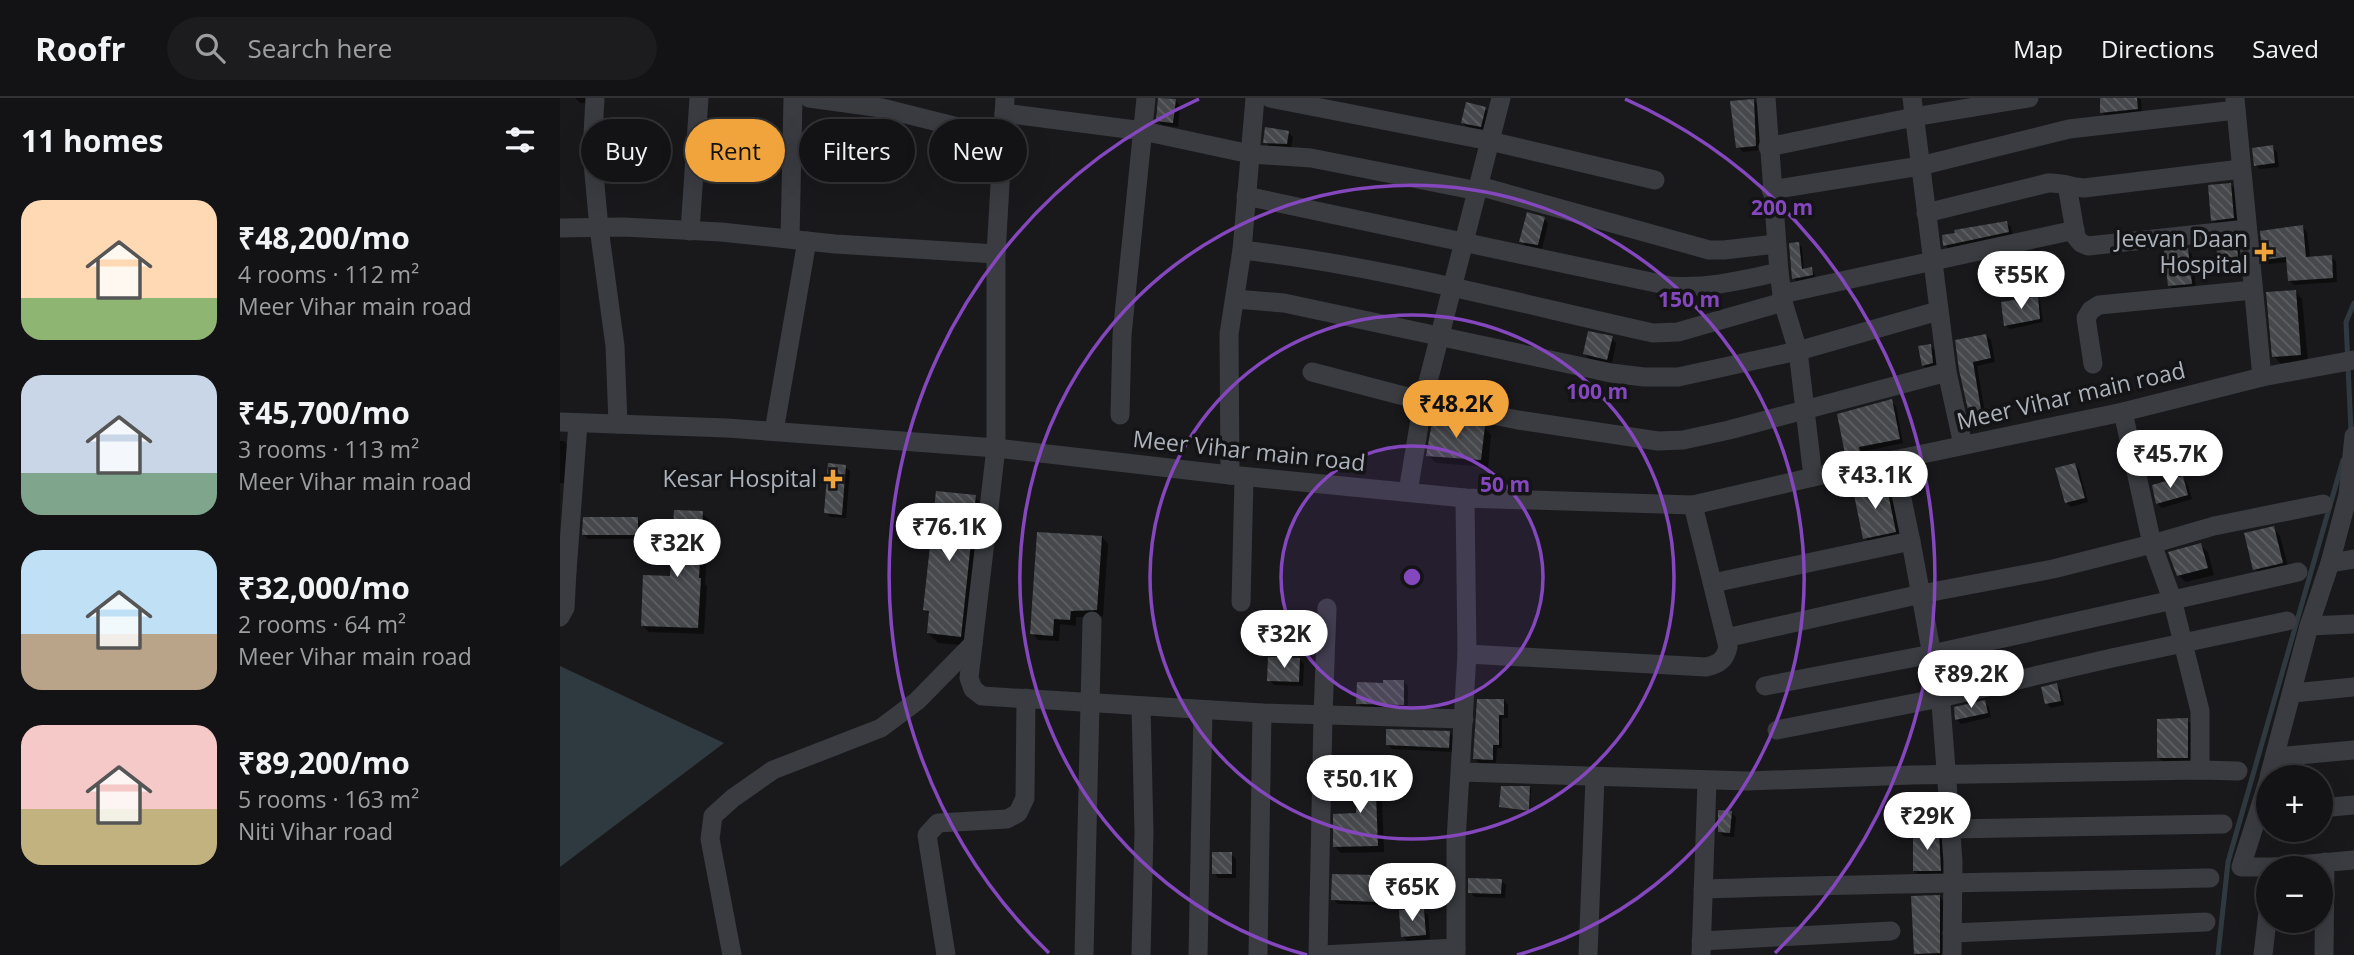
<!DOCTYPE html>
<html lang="en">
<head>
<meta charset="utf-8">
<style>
  body { margin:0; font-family:"Open Sans",sans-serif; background:#1c1c1e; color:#f1f3f6; height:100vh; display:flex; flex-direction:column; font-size:26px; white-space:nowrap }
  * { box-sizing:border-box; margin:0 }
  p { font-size:23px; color:#9d9ea0 }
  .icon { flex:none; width:38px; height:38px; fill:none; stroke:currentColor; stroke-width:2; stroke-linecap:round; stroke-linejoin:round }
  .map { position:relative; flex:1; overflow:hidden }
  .panel { display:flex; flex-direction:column; background:#131315; width:560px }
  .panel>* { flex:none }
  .top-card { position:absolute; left:21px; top:21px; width:665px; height:63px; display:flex; gap:14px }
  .fabs { position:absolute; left:1696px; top:667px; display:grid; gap:14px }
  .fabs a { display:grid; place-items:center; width:77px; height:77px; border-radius:50%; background:#131315; box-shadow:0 7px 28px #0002,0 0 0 2px #323234; font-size:35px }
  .price { position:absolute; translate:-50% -60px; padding:0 16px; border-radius:24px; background:#fff; color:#222; font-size:23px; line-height:46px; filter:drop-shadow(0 2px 4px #0008) }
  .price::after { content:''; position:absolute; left:50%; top:42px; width:21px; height:16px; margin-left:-10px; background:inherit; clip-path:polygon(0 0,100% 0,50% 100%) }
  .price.selected { background:#f1a43c; color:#111 }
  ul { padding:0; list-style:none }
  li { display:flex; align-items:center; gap:21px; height:175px; padding:0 21px }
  li span { display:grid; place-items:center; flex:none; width:196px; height:140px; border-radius:21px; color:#555 }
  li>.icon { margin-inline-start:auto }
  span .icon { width:84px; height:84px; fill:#fffc; stroke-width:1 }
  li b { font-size:30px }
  h2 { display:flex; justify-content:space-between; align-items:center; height:84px; padding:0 21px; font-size:30px }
  .chip { padding:0 24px; border-radius:32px; background:#131315; box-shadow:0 7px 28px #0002,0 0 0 2px #323234; font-size:24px; line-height:63px }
  .chip.selected { background:#f1a43c; color:#111 }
  header { display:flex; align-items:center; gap:42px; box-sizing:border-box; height:98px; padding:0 35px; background:#131315; border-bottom:2px solid #323234 }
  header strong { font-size:33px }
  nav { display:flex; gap:38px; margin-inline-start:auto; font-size:24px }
  .search { width:490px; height:63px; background:#1c1c1e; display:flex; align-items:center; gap:18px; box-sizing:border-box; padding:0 24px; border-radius:38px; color:#9d9ea0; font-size:26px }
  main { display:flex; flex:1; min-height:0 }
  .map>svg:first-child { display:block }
  .water { fill:#2f3a40 }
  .shadow { fill:#0007 }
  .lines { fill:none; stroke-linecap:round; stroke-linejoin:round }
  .stream { stroke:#2f3a40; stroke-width:5 }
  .building { fill:url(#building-back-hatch) }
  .street { stroke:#3a3c41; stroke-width:19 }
  .ring { fill:none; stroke:#8547be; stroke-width:3.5 }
  .poi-dot { fill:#f1a43c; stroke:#141417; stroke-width:2.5 }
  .labels { text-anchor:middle; stroke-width:7; stroke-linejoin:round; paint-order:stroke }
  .poi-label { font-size:23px; fill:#acb2bb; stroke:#141417; text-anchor:end }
  .street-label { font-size:23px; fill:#acb2bb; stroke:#141417 }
  .centre { fill:#8547be; stroke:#141417; stroke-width:3.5 }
  .ring-label { font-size:21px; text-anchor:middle; font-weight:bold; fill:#8547be; stroke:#141417; stroke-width:7; stroke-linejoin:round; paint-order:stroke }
</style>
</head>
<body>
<header>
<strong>Roofr</strong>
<div class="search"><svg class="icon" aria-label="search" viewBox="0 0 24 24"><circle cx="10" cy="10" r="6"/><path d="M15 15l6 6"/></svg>Search here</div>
<nav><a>Map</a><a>Directions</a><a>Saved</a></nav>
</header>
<main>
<section class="panel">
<h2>11 homes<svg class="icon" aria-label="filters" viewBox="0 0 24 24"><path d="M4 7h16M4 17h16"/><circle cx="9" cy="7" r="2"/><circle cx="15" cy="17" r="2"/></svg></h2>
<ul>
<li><span style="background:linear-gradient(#ffd9b3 70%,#8fb573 0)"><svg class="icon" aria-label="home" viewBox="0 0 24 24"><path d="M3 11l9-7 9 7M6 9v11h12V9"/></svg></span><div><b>₹48,200/mo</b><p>4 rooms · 112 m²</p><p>Meer Vihar main road</p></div></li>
<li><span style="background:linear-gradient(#c9d6e8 70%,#7fa58c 0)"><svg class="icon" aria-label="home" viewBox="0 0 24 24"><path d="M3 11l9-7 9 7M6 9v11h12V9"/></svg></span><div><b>₹45,700/mo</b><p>3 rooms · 113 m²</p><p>Meer Vihar main road</p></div></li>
<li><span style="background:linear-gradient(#bfe0f5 60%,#b9a48a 0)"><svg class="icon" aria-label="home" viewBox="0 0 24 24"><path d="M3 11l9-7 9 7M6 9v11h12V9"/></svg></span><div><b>₹32,000/mo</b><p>2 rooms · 64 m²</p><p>Meer Vihar main road</p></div></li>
<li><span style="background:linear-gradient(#f6c9c9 60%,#c2b280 0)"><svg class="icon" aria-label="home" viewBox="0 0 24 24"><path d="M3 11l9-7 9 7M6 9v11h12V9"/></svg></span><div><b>₹89,200/mo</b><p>5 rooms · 163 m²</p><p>Niti Vihar road</p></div></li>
</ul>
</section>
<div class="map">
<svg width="1794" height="857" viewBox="0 0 1794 857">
  <defs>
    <pattern id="building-back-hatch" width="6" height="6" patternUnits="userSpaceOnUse" patternTransform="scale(1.75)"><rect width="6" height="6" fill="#46484c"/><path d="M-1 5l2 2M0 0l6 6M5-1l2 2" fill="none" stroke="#5e6064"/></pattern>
  </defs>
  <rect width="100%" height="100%" fill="#19191c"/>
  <path class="water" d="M 0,568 L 164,645 L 0,769 Z"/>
  <g class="shadow">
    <path d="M 15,0 L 28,0 L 27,5 L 20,5 Z"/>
    <path d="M 1541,0 L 1579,0 L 1581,2 L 1582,15 L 1547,19 L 1542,14 Z"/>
    <path d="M 1193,2 L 1198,7 L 1200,52 L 1183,54 L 1178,49 Z"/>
    <path d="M 616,3 L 620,8 L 618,29 L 602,27 L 598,23 Z"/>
    <path d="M 925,11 L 930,15 L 925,32 L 907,29 L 902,24 Z"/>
    <path d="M 728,34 L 733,39 L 731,50 L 710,49 L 705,44 Z"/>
    <path d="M 1712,49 L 1717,54 L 1719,69 L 1700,71 L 1695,67 Z"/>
    <path d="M 1670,86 L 1675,91 L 1678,124 L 1657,126 L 1652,122 Z"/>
    <path d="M 984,121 L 988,125 L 982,151 L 966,148 L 961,143 Z"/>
    <path d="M 1447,125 L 1451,129 L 1453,138 L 1390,152 L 1385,147 Z"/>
    <path d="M 1743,129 L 1747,134 L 1750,160 L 1771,159 L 1776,163 L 1777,184 L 1734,187 L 1730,183 L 1728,164 L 1709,166 L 1705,161 Z"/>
    <path d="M 1239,146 L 1242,149 L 1244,172 L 1252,171 L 1256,180 L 1237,184 L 1234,180 Z"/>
    <path d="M 1676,146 L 1681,151 L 1682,164 L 1664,166 L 1659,162 Z"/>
    <path d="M 1627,151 L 1632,156 L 1636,190 L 1614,192 L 1609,187 Z"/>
    <path d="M 1735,193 L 1742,201 L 1748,263 L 1721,266 L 1714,258 Z"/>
    <path d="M 1477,200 L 1480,203 L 1483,224 L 1450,231 L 1446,228 L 1443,205 Z"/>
    <path d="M 1426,237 L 1431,242 L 1435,264 L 1417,268 L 1427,327 L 1417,328 L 1412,324 L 1401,272 Z"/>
    <path d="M 1052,240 L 1056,245 L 1052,265 L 1029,261 L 1025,256 Z"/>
    <path d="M 1370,248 L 1375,252 L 1377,269 L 1368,272 L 1363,267 Z"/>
    <path d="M 1331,303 L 1336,308 L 1343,345 L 1302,354 L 1303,358 L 1291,360 L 1287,356 Z"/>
    <path d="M 924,329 L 931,337 L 928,369 L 876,365 L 868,357 Z"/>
    <path d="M 0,343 L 4,343 L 8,348 L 6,385 L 0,385 Z"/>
    <path d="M 1515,367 L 1519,371 L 1528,404 L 1511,409 L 1506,404 Z"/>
    <path d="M 285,369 L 290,373 L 286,420 L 270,419 L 266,414 Z"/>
    <path d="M 1623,380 L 1627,385 L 1632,401 L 1602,410 L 1597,405 Z"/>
    <path d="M 1326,387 L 1333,394 L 1343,441 L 1312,447 L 1305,440 Z"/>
    <path d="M 415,399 L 425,409 L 411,548 L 378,545 L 368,535 L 370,517 L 365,512 Z"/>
    <path d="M 142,415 L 149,422 L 145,486 L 147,488 L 144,536 L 89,534 L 82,527 L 111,480 Z"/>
    <path d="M 77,420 L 82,425 L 82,441 L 28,441 L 24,437 Z"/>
    <path d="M 1713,430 L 1720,438 L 1729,472 L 1702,478 L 1695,471 Z"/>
    <path d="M 542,439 L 548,446 L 543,518 L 516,519 L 516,528 L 500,526 L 499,543 L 478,542 L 472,535 Z"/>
    <path d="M 1640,447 L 1648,454 L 1654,477 L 1626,484 L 1618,477 Z"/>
    <path d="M 739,561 L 744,566 L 743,588 L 714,587 L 709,582 Z"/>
    <path d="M 844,584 L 848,588 L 848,611 L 802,609 L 798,605 L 825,587 Z"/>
    <path d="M 1497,587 L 1501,592 L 1504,607 L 1491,610 L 1486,605 Z"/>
    <path d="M 944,602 L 948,607 L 948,620 L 942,620 L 942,650 L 937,650 L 936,665 L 919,665 L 915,661 Z"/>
    <path d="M 1424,604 L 1429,609 L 1431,619 L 1401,626 L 1396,621 Z"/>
    <path d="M 1627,622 L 1634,629 L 1634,667 L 1606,667 L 1599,660 Z"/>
    <path d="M 889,635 L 894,639 L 893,654 L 832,651 L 827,646 Z"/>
    <path d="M 819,674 L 826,680 L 825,702 L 822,702 L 824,754 L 781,755 L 774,748 L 798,716 Z"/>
    <path d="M 970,690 L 971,692 L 970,714 L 941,709 Z"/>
    <path d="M 1171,714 L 1176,719 L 1174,739 L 1164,738 L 1159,733 Z"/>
    <path d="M 1378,736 L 1382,741 L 1384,777 L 1359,777 L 1354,773 Z"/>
    <path d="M 671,756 L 676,761 L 676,780 L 658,780 L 654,775 Z"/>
    <path d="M 818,779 L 822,784 L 821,807 L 778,806 L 773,801 Z"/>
    <path d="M 941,783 L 946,787 L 945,800 L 915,799 L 910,794 Z"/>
    <path d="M 1380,799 L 1384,804 L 1384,857 L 1355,857 L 1353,800 Z"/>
    <path d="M 864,813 L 868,817 L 870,841 L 847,843 L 842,838 Z"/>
  </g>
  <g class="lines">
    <g class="stream">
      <path d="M 1791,333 L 1786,224 L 1794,205"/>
      <path d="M 1658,857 L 1668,764 L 1783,362"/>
    </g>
  </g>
  <g class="building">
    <path d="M 598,0 L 616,1 L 613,25 L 596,23 Z"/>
    <path d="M 1540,0 L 1577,0 L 1578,11 L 1540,15 Z"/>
    <path d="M 1194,1 L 1196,48 L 1176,50 L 1170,3 Z"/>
    <path d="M 906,4 L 926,9 L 921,29 L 901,25 Z"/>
    <path d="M 705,29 L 729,33 L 727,46 L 703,45 Z"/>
    <path d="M 1713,47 L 1715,65 L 1694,68 L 1692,50 Z"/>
    <path d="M 1671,85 L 1674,120 L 1651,123 L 1648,87 Z"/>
    <path d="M 967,114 L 985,119 L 978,147 L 959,144 Z"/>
    <path d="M 1447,123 L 1449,134 L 1383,148 L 1382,137 L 1395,135 L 1394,132 Z"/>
    <path d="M 1743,127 L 1746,159 L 1772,157 L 1773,180 L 1728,183 L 1726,159 L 1703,162 L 1700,133 Z"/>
    <path d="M 1239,144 L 1242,171 L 1252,169 L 1253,177 L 1232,181 L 1229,145 Z"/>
    <path d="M 1677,144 L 1678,160 L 1658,163 L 1656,147 Z"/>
    <path d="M 1628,150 L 1632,186 L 1608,188 L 1604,152 Z"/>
    <path d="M 1736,192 L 1741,257 L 1712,259 L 1706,194 Z"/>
    <path d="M 1478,198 L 1480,221 L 1444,228 L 1441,204 Z"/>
    <path d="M 1028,233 L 1053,238 L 1047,262 L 1023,256 Z"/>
    <path d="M 1426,236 L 1431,260 L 1413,264 L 1423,323 L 1411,325 L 1399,272 L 1395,242 Z"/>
    <path d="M 1371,246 L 1373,265 L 1362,268 L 1358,248 Z"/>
    <path d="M 1332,301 L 1340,341 L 1299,349 L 1300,354 L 1285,356 L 1277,316 Z"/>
    <path d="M 873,319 L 925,328 L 921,362 L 866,358 Z"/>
    <path d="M 268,365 L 286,367 L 282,417 L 264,415 Z"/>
    <path d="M 1515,365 L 1525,400 L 1505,405 L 1495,370 Z"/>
    <path d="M 1623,378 L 1628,397 L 1596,406 L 1592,387 Z"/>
    <path d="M 1326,385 L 1336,434 L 1303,441 L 1293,392 Z"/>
    <path d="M 376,393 L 416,397 L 401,539 L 367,535 L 369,513 L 363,512 Z"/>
    <path d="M 114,412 L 143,413 L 139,480 L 141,480 L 138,530 L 81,528 L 83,477 L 110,478 Z"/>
    <path d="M 23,419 L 78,419 L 78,437 L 22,437 Z"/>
    <path d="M 1714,428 L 1723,465 L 1693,472 L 1684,435 Z"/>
    <path d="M 477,434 L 542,438 L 537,512 L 511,513 L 510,522 L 494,521 L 493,538 L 470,536 Z"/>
    <path d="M 1641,445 L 1648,470 L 1617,478 L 1608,454 Z"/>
    <path d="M 708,559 L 740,560 L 739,584 L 707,583 Z"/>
    <path d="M 823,582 L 844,582 L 844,607 L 796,606 L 797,584 L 823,585 Z"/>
    <path d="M 1497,585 L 1501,603 L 1485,606 L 1481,589 Z"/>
    <path d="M 917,601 L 944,601 L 944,617 L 939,617 L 939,647 L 933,647 L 933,662 L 913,661 Z"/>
    <path d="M 1425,602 L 1428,615 L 1395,622 L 1394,609 Z"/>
    <path d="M 1628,620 L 1628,660 L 1597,660 L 1597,621 Z"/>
    <path d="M 826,631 L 890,633 L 889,650 L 826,647 Z"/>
    <path d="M 798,671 L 820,672 L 819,696 L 816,696 L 818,748 L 773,749 L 773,716 L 796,715 Z"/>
    <path d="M 941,688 L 970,688 L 969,713 L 939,709 Z"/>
    <path d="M 1158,712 L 1172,713 L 1170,735 L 1158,734 Z"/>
    <path d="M 1379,734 L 1381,773 L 1353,773 L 1353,735 Z"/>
    <rect x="652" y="754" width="20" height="22"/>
    <path d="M 772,776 L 818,777 L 817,804 L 771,802 Z"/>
    <path d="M 908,780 L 942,781 L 941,796 L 908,795 Z"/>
    <path d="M 1380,797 L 1380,855 L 1354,856 L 1351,798 Z"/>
    <path d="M 864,811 L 866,837 L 841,839 L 839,812 Z"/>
  </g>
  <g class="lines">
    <g class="street">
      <path d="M 35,0 L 32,54 L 39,130 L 55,248 L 58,326"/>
      <path d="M 249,0 L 322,10 L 442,40"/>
      <path d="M 445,0 L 436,156 L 436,350 L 409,580 L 413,591 L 422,598 L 702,615 L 904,621"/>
      <path d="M 710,0 L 930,43 L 1095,82"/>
      <path d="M 1206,0 L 1219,174 L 1223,204 L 1238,253 L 1253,379"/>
      <path d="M 1352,0 L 1387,274 L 1403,347"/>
      <path d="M 1675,1 L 1702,279"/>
      <path d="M 444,15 L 583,33 L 690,56 L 751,60 L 918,93"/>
      <path d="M 1208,49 L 1354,19 L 1469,0"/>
      <path d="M 1507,87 L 1516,139 L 1521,145 L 1528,148 L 1687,131"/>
      <path d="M 919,88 L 1149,152 L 1164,152 L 1216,146"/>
      <path d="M 1211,92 L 1360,68 L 1509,31 L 1676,12"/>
      <path d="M 686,98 L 1110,188 C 1148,191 1182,182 1219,174"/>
      <path d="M 1366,115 L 1488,85 C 1501,84 1511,89 1524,90 L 1681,71"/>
      <path d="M 0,130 L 63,129 L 161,134 L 275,146 L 436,156"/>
      <path d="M 130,133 L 139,0"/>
      <path d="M 230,141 L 233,0"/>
      <path d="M 682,152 C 821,168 957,205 1093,235 L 1118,234 L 1223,204"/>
      <path d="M 1222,196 L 1515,132"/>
      <path d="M 675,201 L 724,205 L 1051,275 L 1084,279 L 1118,279 L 1238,253 L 1378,213"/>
      <path d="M 1533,266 L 1526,220 L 1531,212 L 1539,207 L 1693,192"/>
      <path d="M 752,274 L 863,303 L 958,322 L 1098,343 L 1123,342 L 1169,332 L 1387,274"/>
      <path d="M 1563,314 L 1592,446 L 1612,501 L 1640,613 L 1640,672"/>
      <path d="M 560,317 L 562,237 L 586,0"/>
      <path d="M 0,324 L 167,330 L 436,350 L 670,377 L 905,400 L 1133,407 L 1253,379 L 1563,314 L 1702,279 L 1794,262"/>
      <path d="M 214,333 L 247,143"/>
      <path d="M 1334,362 L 1352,449 L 1381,606 L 1393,763 L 1392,857"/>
      <path d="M 670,377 L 669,236 L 682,152 L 695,0"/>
      <path d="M 848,394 L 863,303 L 941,0"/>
      <path d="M 1770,465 L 1794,461"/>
      <path d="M 0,472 L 7,473 L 18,325"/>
      <path d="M 1153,485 L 1351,443"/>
      <path d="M 681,504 L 684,379"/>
      <path d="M 0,519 L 5,510 L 7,473"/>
      <path d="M 1749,528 L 1794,526"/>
      <path d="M 1166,540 L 1361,496 L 1493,471 L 1592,446 L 1654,428 L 1763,406"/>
      <path d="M 907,556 L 1146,569 C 1159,566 1165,562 1168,549 L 1133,407"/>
      <path d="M 1205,588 L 1372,556 L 1738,474"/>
      <path d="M 1733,595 L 1794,589"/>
      <path d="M 1217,632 L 1380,600 L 1552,560 L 1727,523"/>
      <path d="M 1716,659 L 1794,652"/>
      <path d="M 901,674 L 1188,683 L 1352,677 L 1640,672 L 1678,673"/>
      <path d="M 1709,679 L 1749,528 L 1770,465 L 1788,397 L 1794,338"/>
      <path d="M 1708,684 L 1681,769 L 1714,769 L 1794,762"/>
      <path d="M 1760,710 L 1794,707"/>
      <path d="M 1391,731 L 1663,726"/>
      <path d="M 1143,791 C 1312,785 1481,784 1650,780"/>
      <path d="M 1392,835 L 1646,824"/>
      <path d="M 1141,843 L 1331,833"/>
      <path d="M 172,857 L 150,741 L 153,718 L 173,700 L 213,672 L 321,630 L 357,603 L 413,546"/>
      <path d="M 386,857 L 367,737 L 378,725 L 447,721 L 458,715 L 465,700 L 466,600"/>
      <path d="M 524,857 L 532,523"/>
      <path d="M 581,857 L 584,734 L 581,609"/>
      <path d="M 638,857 L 643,613"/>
      <path d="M 698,857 L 702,615"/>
      <path d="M 758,857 L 763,618 L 767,510"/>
      <path d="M 762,857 L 896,850"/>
      <path d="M 896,857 L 896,743 L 907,556 L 905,400"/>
      <path d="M 1028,857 L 1035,680"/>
      <path d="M 1141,857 L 1147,683"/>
      <path d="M 1703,857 L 1708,814"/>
      <path d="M 1764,857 L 1765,764"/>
    </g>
  </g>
  <circle cx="852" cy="479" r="131" fill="#8547be" fill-opacity=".12"/>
  <g class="ring">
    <circle cx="852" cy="479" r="131"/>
    <circle cx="852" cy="479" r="262"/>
    <path d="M747 857A392 392 0 1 1 957 857"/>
    <path d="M489 855A523 523 0 0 1 639 1M1065 1A523 523 0 0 1 1215 855"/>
  </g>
  <g class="poi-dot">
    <path d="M1700.5 143.5h7v7h7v7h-7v7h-7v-7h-7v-7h7z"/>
    <path d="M269.5 370.5h7v7h7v7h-7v7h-7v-7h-7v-7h7z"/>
  </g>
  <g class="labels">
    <g class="poi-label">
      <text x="1688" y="149">Jeevan Daan<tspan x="1688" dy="26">Hospital</tspan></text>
      <text x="257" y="389">Kesar Hospital</text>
    </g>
    <g class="street-label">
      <text transform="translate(1511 298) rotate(-13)" y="8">Meer Vihar main road</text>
      <text transform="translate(689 353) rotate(6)" y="8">Meer Vihar main road</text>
    </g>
  </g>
  <circle cx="852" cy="479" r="10" class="centre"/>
  <g class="ring-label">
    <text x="1222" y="117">200 m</text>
    <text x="1129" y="209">150 m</text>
    <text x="1037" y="301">100 m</text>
    <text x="945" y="394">50 m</text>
  </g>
</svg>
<div class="fabs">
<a>+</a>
<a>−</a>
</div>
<b class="price" style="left:1461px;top:213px">₹55K</b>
<b class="price selected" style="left:896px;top:342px">₹48.2K</b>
<b class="price" style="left:1610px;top:392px">₹45.7K</b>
<b class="price" style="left:1315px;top:413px">₹43.1K</b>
<b class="price" style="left:389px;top:465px">₹76.1K</b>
<b class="price" style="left:117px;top:481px">₹32K</b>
<b class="price" style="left:724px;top:572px">₹32K</b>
<b class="price" style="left:1411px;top:612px">₹89.2K</b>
<b class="price" style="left:800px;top:717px">₹50.1K</b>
<b class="price" style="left:1367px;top:754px">₹29K</b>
<b class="price" style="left:852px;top:825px">₹65K</b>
<div class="top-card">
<a class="chip">Buy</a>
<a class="chip selected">Rent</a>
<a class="chip">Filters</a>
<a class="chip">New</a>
</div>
</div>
</main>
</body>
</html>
